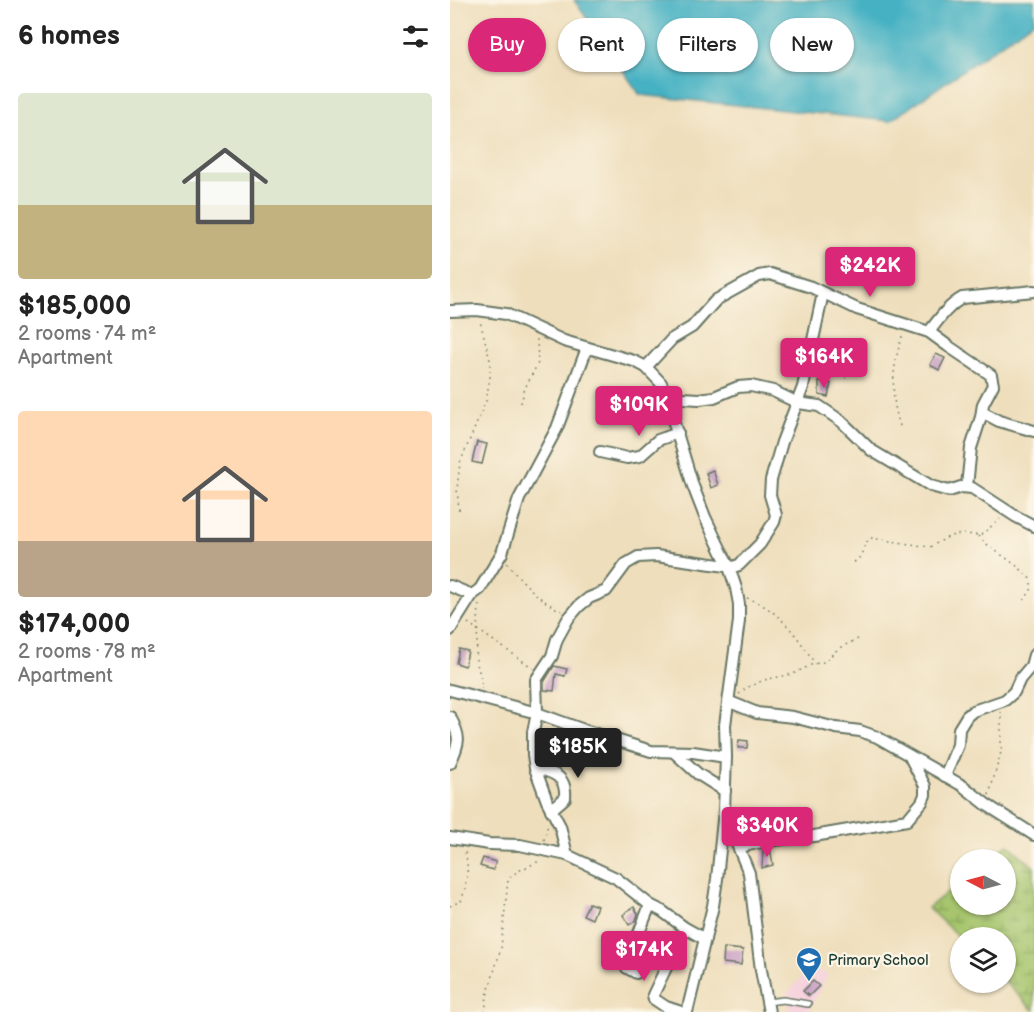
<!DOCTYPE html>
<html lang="en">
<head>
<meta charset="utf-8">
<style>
  body { margin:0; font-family:"Balsamiq Sans",sans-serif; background:#f6f6f6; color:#222; height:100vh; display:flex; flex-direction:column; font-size:22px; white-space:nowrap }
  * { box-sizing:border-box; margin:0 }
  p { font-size:20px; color:#767676 }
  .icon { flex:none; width:33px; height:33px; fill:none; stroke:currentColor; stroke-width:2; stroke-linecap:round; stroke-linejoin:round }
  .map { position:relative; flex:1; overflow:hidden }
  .panel { display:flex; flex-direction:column; background:#fff; width:450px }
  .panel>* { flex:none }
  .guide { position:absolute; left:18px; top:18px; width:476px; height:54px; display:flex; gap:12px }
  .needle { width:39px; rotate:276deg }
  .controls { position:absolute; left:500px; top:849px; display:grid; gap:12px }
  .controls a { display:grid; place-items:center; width:66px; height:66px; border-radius:50%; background:#fff; box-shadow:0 2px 4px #0004; font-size:30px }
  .price { position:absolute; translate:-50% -51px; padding:0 14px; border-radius:6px; background:#db2777; color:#fff; font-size:20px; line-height:39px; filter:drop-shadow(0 2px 3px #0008) }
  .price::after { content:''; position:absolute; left:50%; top:36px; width:18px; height:14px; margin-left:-9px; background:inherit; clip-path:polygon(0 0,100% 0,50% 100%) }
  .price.on { background:#222; color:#fff }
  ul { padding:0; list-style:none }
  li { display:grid; align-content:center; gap:12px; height:318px; padding:0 18px }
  li span { display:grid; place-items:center; height:186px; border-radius:6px; color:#555 }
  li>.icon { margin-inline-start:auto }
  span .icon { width:108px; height:108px; fill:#fffc; stroke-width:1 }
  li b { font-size:26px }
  h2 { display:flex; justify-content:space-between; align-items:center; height:72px; padding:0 18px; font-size:26px }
  .tag { padding:0 21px; border-radius:27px; background:#fff; box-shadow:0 2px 4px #0004; font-size:21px; line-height:54px }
  .tag.on { background:#db2777; color:#fff }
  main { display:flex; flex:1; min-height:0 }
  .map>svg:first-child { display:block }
  .built { fill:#f5cfdc }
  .wetland { fill:url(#wetland-marsh); stroke:#628150; stroke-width:1.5 }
  .water { fill:#45b1c3; stroke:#32777c; stroke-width:1.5 }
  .building { fill:#c396c2 }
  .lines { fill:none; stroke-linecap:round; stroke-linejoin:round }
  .service-casing { stroke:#677564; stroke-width:8 }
  .minor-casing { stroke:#677564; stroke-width:14 }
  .path { stroke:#677564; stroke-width:1.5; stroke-dasharray:1.5 4.5; stroke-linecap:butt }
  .service { stroke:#fff; stroke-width:5 }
  .minor { stroke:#fff; stroke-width:10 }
  .labels { text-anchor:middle; stroke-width:4.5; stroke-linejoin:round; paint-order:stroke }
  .poi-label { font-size:15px; fill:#1f3d34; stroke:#fcf5e5; text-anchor:start }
</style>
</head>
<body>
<main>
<section class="panel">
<h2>6 homes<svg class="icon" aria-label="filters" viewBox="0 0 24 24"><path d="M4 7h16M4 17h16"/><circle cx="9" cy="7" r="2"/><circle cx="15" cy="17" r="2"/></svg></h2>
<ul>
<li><span style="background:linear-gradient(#dfe7d0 60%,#c2b280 0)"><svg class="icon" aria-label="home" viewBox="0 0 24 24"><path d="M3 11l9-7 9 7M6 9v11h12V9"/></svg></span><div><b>$185,000</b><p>2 rooms · 74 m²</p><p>Apartment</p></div></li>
<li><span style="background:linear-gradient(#ffd9b3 70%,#b9a48a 0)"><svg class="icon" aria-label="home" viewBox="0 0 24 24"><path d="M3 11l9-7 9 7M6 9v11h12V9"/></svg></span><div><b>$174,000</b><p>2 rooms · 78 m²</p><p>Apartment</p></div></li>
</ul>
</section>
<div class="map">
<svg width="584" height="1012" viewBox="0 0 584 1012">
  <defs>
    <pattern id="wetland-marsh" width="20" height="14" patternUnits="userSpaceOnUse" patternTransform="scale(1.5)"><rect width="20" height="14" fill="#a6c56d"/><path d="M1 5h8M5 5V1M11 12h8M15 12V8" fill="none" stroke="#87a15a"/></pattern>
  </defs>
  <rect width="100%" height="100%" fill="#fcf5e5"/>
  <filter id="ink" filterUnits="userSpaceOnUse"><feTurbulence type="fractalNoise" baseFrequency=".0167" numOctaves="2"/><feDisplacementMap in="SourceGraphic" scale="12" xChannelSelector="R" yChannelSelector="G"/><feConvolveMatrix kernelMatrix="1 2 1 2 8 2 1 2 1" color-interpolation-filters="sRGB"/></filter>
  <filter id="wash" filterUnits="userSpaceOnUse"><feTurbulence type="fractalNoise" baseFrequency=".008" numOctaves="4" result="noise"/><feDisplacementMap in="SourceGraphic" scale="24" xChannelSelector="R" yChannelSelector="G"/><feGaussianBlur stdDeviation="1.35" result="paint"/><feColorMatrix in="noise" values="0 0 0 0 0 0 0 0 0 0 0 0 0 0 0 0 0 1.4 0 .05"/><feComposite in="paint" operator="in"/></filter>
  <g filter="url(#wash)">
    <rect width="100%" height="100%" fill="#eedebc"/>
    <path class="built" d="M 369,970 L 378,975 L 358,1012 L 339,1011 L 338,992 L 357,972 Z"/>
    <path class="wetland" d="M 558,844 L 584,867 L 584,1011 L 555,982 L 555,938 L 510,938 L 478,908 L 510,882 L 510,904 L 555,904 L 555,860 L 538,859 Z"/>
    <path class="water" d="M 124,0 L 584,0 L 584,21 L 440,121 L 190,95 Z"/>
    <g id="blocks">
      <g class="building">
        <path d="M 486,354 L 495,358 L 489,370 L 480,365 Z"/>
        <path d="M 369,381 L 381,383 L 378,397 L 369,395 Z"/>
        <path d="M 27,442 L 37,444 L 32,464 L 22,462 Z"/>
        <path d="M 263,470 L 268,485 L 261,488 L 256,473 Z"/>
        <path d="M 9,649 L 18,651 L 15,666 L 6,663 Z"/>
        <path d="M 104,666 L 117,669 L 115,676 L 106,674 L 104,691 L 94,690 L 94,682 Z"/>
        <path d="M 289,740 L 298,741 L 297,748 L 288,748 Z"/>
        <path d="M 320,848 L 323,865 L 312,868 L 313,849 Z"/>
        <path d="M 33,858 L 46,862 L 43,870 L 30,866 Z"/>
        <path d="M 139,903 L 147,906 L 142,919 L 133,915 Z"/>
        <path d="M 184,907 L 188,914 L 186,920 L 179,925 L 173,915 L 177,911 Z"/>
        <path d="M 274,948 L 293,950 L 291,965 L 273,963 Z"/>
        <path d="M 363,981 L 369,986 L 359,996 L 353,991 Z"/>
      </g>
    </g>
  </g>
  <g filter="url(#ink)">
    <use href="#blocks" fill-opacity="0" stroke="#677564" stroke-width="1.5"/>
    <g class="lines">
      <defs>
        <path id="service" d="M 317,1002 L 333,1000 L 358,1004"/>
        <g id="minor">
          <path d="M 0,311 L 27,310 L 56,314 L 114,341 L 184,361 L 196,367 L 211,383 L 214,390 L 243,486 L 255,517 L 279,567 L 286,588 L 289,604 L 289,621 L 275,725 L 276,757 L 274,810 L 267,879 L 263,906 L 237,1012"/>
          <path d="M 479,332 C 489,319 498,306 512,298 L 584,291"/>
          <path d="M 196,367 L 222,339 L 242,327 L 266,300 L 309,276 L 320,274 L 361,287 L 407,309 L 479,332 L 498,346 L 541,375 L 543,385 L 533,404 L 531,417 L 521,448 L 517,486"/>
          <path d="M 216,397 L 249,399 L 264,397 L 288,387 L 301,386 L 323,391 L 348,403 L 369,406 L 391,421 L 421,450 L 481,486 L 499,491 L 511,487 L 522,488 L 565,516 L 584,526"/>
          <path d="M 532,412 L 549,421 L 584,431"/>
          <path d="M 150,452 L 177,458 L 190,456 L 208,440 L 228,433"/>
          <path d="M 0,586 L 22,595"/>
          <path d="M 0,630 L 22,595 L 30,589 L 52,553 L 69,499 L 107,428 L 137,348"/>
          <path d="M 0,690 L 87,713 L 134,730 L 201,751 L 243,752 L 276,757"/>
          <path d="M 280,702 L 307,713 L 343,717 L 386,728 L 410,731 L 427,737 L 513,786 L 537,805 L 584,835"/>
          <path d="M 0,717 C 11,737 10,742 0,763"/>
          <path d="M 225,753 L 248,774 L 275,791"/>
          <path d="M 85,768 C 104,772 117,777 115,798 L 101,810"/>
          <path d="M 495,776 L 508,745 L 509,729 L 517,716 L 523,711 L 555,700 L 564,692 L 570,679 L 581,666 L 584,655"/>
          <path d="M 275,815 L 299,873 L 311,970 L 319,1012"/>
          <path d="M 0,838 L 39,844 L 70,845 L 117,855 L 166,878 L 200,905 L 212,911 L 235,928 L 255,939"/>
          <path d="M 289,847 L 316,841 L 364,836 L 457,820 L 472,802 L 475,795 L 475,786 L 460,757"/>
          <path d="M 117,855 L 110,826 L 97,801 L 85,768 L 83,755 L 83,732 L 87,713 L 86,680 L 102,656 L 107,639 L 118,619 L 129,606 L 139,598 L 156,591 L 176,564 L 188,557 L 206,556 L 283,567 L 289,565 L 310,544 L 324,522 L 326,515 L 320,495 L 321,480 L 332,442 L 353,387 L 373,293"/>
          <path d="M 186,973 L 177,968 L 177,963 L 200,905"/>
          <path d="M 231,1012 L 216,1007 L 204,999 L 203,995 L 235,928"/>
        </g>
      </defs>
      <use href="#service" class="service-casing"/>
      <use href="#minor" class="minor-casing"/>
      <g class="path">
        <path d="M 367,368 L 396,378"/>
        <path d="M 71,403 L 75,388 L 88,363 L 87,339"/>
        <path d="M 450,426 C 439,393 443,365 453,333"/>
        <path d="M 9,510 L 7,489 L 10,463 L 36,401 L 40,377 L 40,360 L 30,321"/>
        <path d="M 528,536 C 544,553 566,561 581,580 L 581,590 L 573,602"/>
        <path d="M 404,562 C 414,557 412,544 421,538 L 480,547 L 500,536 L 512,534 L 531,535 L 550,519"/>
        <path d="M 57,563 C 73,582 89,601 112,611"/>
        <path d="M 297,598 C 328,608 349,638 365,664"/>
        <path d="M 29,605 L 26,660 L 31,679 L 32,689"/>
        <path d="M 18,623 L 83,668"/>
        <path d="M 289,694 L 296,688 L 314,680 L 343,674 L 363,664 L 374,662 L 389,648 L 408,639"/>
        <path d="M 539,795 L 551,752 L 551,712"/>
        <path d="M 94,840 L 98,824"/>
        <path d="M 0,906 L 11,901 C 17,886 20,866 14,849"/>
        <path d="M 35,1012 L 37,996 L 51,948 L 58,880 C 63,871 81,866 91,860"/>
      </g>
      <use href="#service" class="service"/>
      <use href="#minor" class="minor"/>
    </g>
  </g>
  <defs>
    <symbol id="school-pin" viewBox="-11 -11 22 30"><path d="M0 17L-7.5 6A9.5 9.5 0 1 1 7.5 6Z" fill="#1f6fb2" stroke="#fcf5e5"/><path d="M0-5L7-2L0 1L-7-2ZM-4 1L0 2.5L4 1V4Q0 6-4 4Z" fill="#fff"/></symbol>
  </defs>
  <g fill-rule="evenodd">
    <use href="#school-pin" x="344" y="945" width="30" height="40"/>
  </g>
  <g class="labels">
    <g class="poi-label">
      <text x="378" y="965">Primary School</text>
    </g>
  </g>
</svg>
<div class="controls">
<a><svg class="needle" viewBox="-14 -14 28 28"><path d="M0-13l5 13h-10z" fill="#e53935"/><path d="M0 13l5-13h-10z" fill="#767676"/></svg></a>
<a><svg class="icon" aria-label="layers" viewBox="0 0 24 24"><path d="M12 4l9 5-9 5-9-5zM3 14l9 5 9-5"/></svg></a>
</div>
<b class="price" style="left:420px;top:298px">$242K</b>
<b class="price" style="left:374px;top:389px">$164K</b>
<b class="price" style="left:189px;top:437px">$109K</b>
<b class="price on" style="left:128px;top:779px">$185K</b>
<b class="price" style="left:317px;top:858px">$340K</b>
<b class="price" style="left:194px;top:982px">$174K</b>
<div class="guide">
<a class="tag on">Buy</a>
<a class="tag">Rent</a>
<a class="tag">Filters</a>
<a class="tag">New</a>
</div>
</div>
</main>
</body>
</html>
